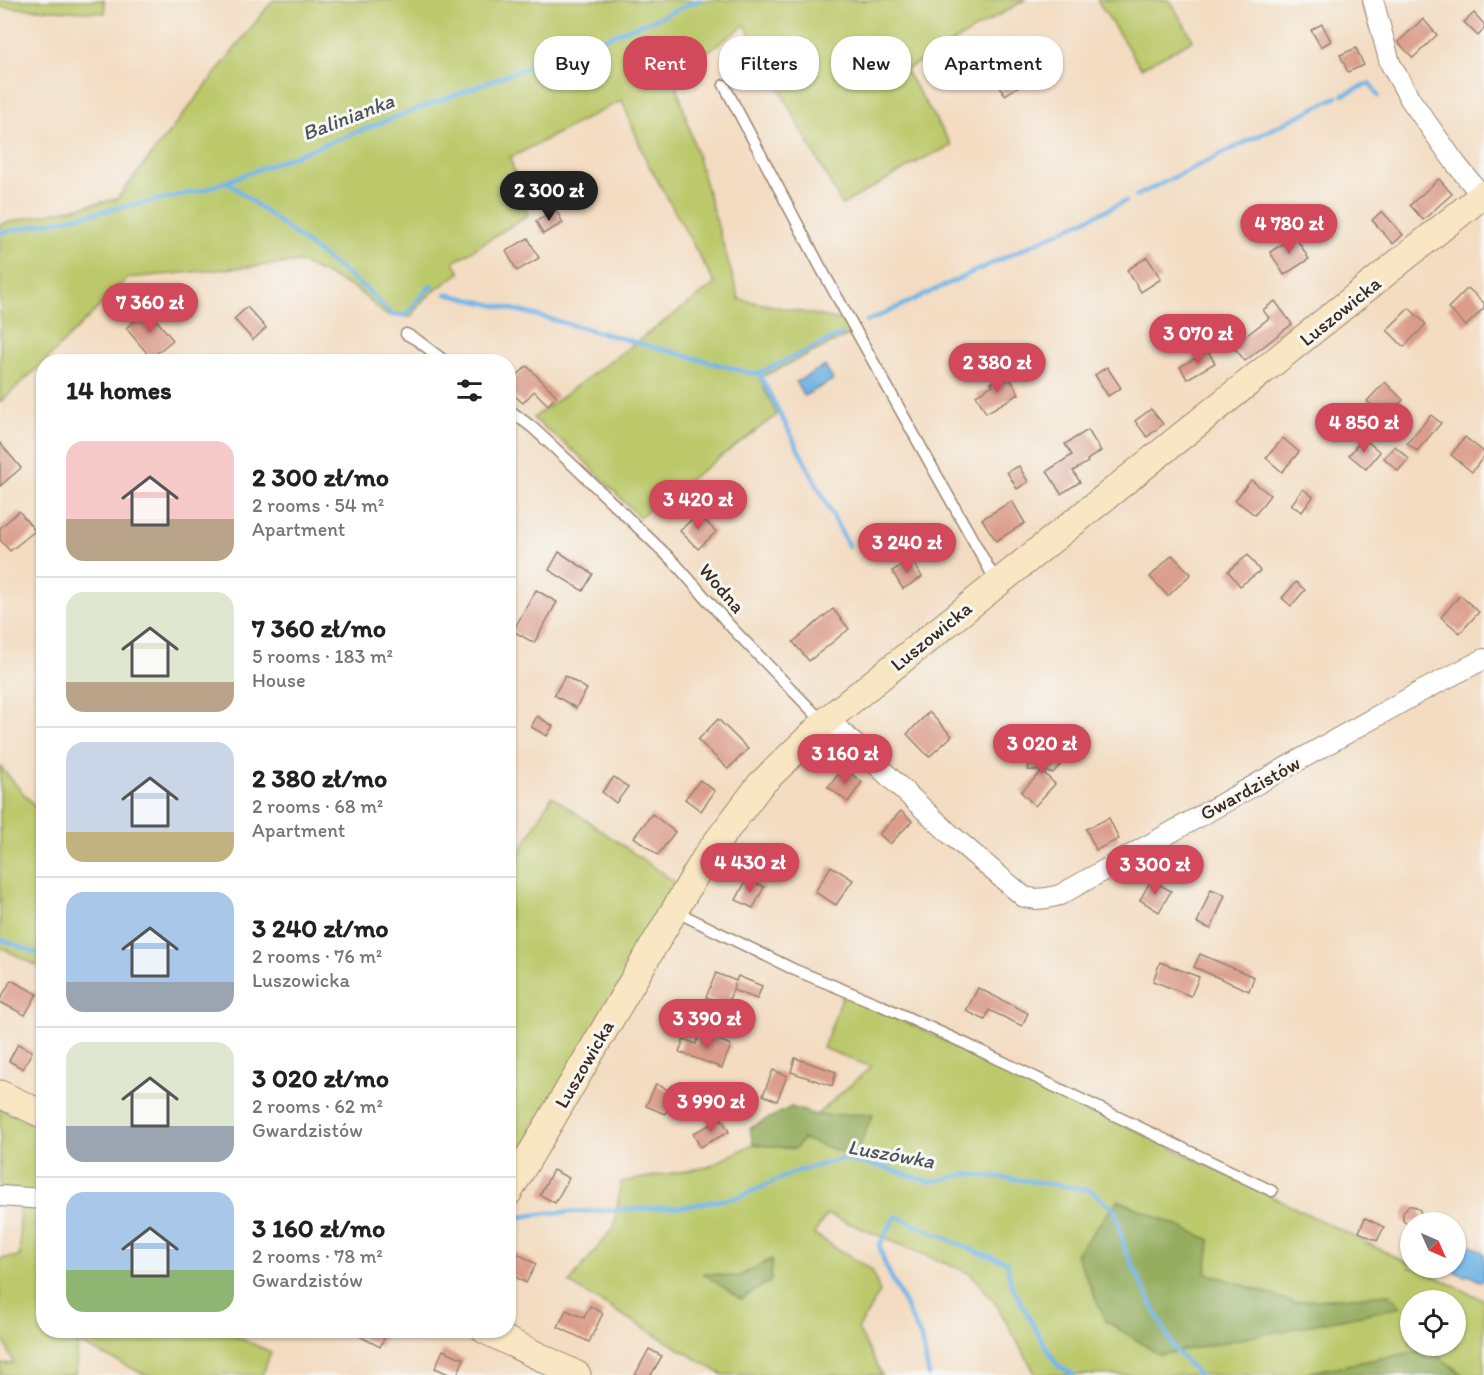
<!DOCTYPE html>
<html lang="en">
<head>
<meta charset="utf-8">
<style>
  body { margin:0; font-family:Itim,sans-serif; background:#f2f2f2; color:#222; height:100vh; display:flex; flex-direction:column; font-size:22px; white-space:nowrap }
  * { box-sizing:border-box; margin:0 }
  p { font-size:20px; color:#767676 }
  .icon { flex:none; width:33px; height:33px; fill:none; stroke:currentColor; stroke-width:2; stroke-linecap:round; stroke-linejoin:round }
  .map { position:relative; flex:1; overflow:hidden }
  .details { position:absolute; left:36px; top:354px; width:480px; height:984px; display:flex; flex-direction:column; background:#fff; border-radius:24px; box-shadow:0 2px 4px #0004 }
  .details>* { flex:none }
  .banner { position:absolute; left:534px; top:36px; width:570px; height:54px; display:flex; gap:12px }
  .needle { width:39px; rotate:135deg }
  .tools { position:absolute; left:1400px; top:1212px; display:grid; gap:12px }
  .tools a { display:grid; place-items:center; width:66px; height:66px; border-radius:50%; background:#fff; box-shadow:0 2px 4px #0004; font-size:30px }
  .price { position:absolute; translate:-50% -51px; padding:0 14px; border-radius:21px; background:#d1495b; color:#fff; font-size:20px; line-height:39px; filter:drop-shadow(0 2px 3px #0008) }
  .price::after { content:''; position:absolute; left:50%; top:36px; width:18px; height:14px; margin-left:-9px; background:inherit; clip-path:polygon(0 0,100% 0,50% 100%) }
  .price.active { background:#222; color:#fff }
  ul { padding:0; list-style:none }
  li { display:flex; align-items:center; gap:18px; height:150px; padding:0 30px }
  li+li { border-top:2px solid #e0e0e0 }
  li span { display:grid; place-items:center; flex:none; width:168px; height:120px; border-radius:18px; color:#555 }
  li>.icon { margin-inline-start:auto }
  span .icon { width:72px; height:72px; fill:#fffc; stroke-width:1 }
  li b { font-size:26px }
  h2 { display:flex; justify-content:space-between; align-items:center; height:72px; padding:0 30px; font-size:26px }
  .chip { padding:0 21px; border-radius:24px; background:#fff; box-shadow:0 2px 4px #0004; font-size:21px; line-height:54px }
  .chip.active { background:#d1495b; color:#fff }
  .map>svg:first-child { display:block }
  .green { fill:#bbc96b; stroke:#7b7a44; stroke-width:1.5; fill-rule:evenodd }
  .forest { fill:#94ad5f; stroke:#686c3e; stroke-width:1.5 }
  .water { fill:#71b5e7; stroke:#567082; stroke-width:1.5 }
  .lines { fill:none; stroke-linecap:round; stroke-linejoin:round }
  .stream { stroke:#71b5e7; stroke-width:4.5 }
  .building { fill:#db9c8a }
  .lane-casing { stroke:#978370; stroke-width:13 }
  .street-casing { stroke:#978370; stroke-width:22 }
  .secondary-casing { stroke:#978370; stroke-width:29 }
  .lane { stroke:#fff; stroke-width:10 }
  .street { stroke:#fff; stroke-width:20 }
  .secondary { stroke:#f9e7c3; stroke-width:27 }
  .labels { text-anchor:middle; stroke-width:6; stroke-linejoin:round; paint-order:stroke }
  .street-label { font-size:20px; fill:#3b2a1e; stroke:#f6f6f2 }
  .water-label { font-size:21px; font-style:italic; fill:#4b545a; stroke:#f6f6f2 }
</style>
</head>
<body>
<div class="map">
<svg width="1484" height="1375" viewBox="0 0 1484 1375">
  <rect width="100%" height="100%" fill="#f6f6f2"/>
  <filter id="ink" filterUnits="userSpaceOnUse"><feTurbulence type="fractalNoise" baseFrequency=".0167" numOctaves="2"/><feDisplacementMap in="SourceGraphic" scale="12" xChannelSelector="R" yChannelSelector="G"/><feConvolveMatrix kernelMatrix="1 2 1 2 8 2 1 2 1" color-interpolation-filters="sRGB"/></filter>
  <filter id="wash" filterUnits="userSpaceOnUse"><feTurbulence type="fractalNoise" baseFrequency=".008" numOctaves="4" result="noise"/><feDisplacementMap in="SourceGraphic" scale="24" xChannelSelector="R" yChannelSelector="G"/><feGaussianBlur stdDeviation="1.35" result="paint"/><feColorMatrix in="noise" values="0 0 0 0 0 0 0 0 0 0 0 0 0 0 0 0 0 1.4 0 .05"/><feComposite in="paint" operator="in"/></filter>
  <g filter="url(#wash)">
    <rect width="100%" height="100%" fill="#f3dcc1"/>
    <g class="green">
      <path d="M 0,0 L 104,0 L 105,13 L 0,7 Z"/>
      <path d="M 273,0 L 1025,0 L 905,70 L 952,146 L 926,157 L 842,205 L 745,25 L 674,76 L 739,299 L 845,321 L 851,334 L 759,378 L 777,415 L 639,517 L 580,456 L 533,418 L 715,284 L 645,158 L 622,100 L 510,158 L 528,215 L 454,262 L 460,273 C 442,285 422,297 411,317 L 386,315 L 356,289 L 300,262 L 128,278 L 45,361 L 0,402 L 0,224 L 117,199 Z"/>
      <path d="M 1097,0 L 1170,0 L 1193,40 L 1141,68 Z"/>
      <path d="M 0,766 L 43,816 L 43,969 L 0,947 Z"/>
      <path d="M 552,796 L 679,885 L 509,1173 L 509,871 Z"/>
      <path d="M 844,993 L 1158,1141 L 1410,1264 L 1410,1268 L 1417,1268 L 1484,1300 L 1484,1375 L 1463,1375 L 1428,1349 L 1296,1375 L 1036,1375 L 996,1304 L 971,1274 L 827,1214 L 814,1234 L 872,1270 L 880,1292 L 858,1329 L 882,1375 L 723,1375 L 569,1283 L 614,1227 L 621,1182 L 708,1167 L 753,1144 L 795,1149 L 802,1139 L 872,1115 L 816,1115 L 871,1067 L 823,1048 ZM 1210,1240 L 1206,1273 L 1293,1302 L 1390,1294 L 1106,1321 ZM 771,1259 L 741,1299 L 703,1273 L 738,1277 ZM 1410,1300 L 1455,1300 L 1455,1346 L 1410,1346 Z"/>
      <path d="M 0,1108 L 43,1129 L 44,1330 L 223,1331 L 271,1352 L 262,1375 L 146,1375 L 78,1343 L 75,1375 L 0,1375 L 0,1364 L 14,1363 L 0,1334 L 0,1259 L 20,1256 L 19,1190 L 0,1189 Z"/>
    </g>
    <g class="forest">
      <path d="M 791,1107 L 816,1115 L 873,1114 L 855,1156 L 803,1139 L 795,1149 L 753,1144 L 750,1128 Z"/>
      <path d="M 1118,1200 L 1210,1240 L 1206,1273 L 1293,1302 L 1390,1294 L 1401,1307 L 1160,1355 L 1106,1321 L 1076,1254 Z"/>
      <path d="M 772,1259 L 771,1281 L 741,1299 L 702,1273 L 738,1277 Z"/>
      <path d="M 1429,1349 L 1463,1375 L 1296,1375 Z"/>
    </g>
    <g class="water">
      <path d="M 825,366 L 833,380 L 804,396 L 796,382 Z"/>
      <path d="M 1455,1234 L 1484,1254 L 1484,1280 L 1479,1281 L 1469,1275 L 1464,1276 L 1447,1268 L 1455,1268 Z"/>
    </g>
    <g class="lines">
      <g class="stream">
        <path d="M 1343,95 L 1370,83 L 1378,96"/>
        <path d="M 226,181 L 368,291 L 392,315 L 406,315 L 430,286 L 433,287"/>
        <path d="M 1136,196 L 1337,97"/>
        <path d="M 0,233 L 204,190 L 660,17 L 699,0"/>
        <path d="M 446,294 L 520,311 L 754,374 L 759,373 L 842,334"/>
        <path d="M 866,322 L 1126,201"/>
        <path d="M 759,373 L 849,547"/>
        <path d="M 0,939 L 44,956"/>
        <path d="M 508,1211 L 519,1217 L 548,1213 L 681,1207 L 739,1197 L 798,1171 L 841,1159 L 886,1168 L 931,1182 L 967,1174 L 1015,1179 L 1090,1190 L 1115,1210 L 1125,1250 L 1174,1349 L 1199,1375"/>
        <path d="M 929,1375 L 921,1338 L 885,1264 L 879,1245 L 896,1216 L 977,1252 L 1007,1262 L 1011,1284 L 1038,1334 L 1058,1366 L 1074,1375"/>
      </g>
    </g>
    <g id="blocks">
      <g class="building">
        <path d="M 1474,13 L 1484,24 L 1484,29 L 1478,36 L 1464,22 Z"/>
        <path d="M 1423,19 L 1437,35 L 1413,58 L 1398,42 Z"/>
        <path d="M 1322,24 L 1331,41 L 1321,47 L 1311,30 Z"/>
        <path d="M 1356,48 L 1364,65 L 1348,72 L 1340,55 Z"/>
        <path d="M 1010,56 L 1026,82 L 1005,95 L 989,68 Z"/>
        <path d="M 1439,179 L 1452,194 L 1423,220 L 1410,205 Z"/>
        <path d="M 556,210 L 563,223 L 543,234 L 536,221 Z"/>
        <path d="M 1382,211 L 1403,235 L 1393,244 L 1372,220 Z"/>
        <path d="M 1295,236 L 1309,259 L 1284,275 L 1270,252 Z"/>
        <path d="M 528,238 L 539,258 L 517,271 L 506,251 Z"/>
        <path d="M 1147,257 L 1161,279 L 1141,292 L 1127,270 Z"/>
        <path d="M 1468,288 L 1484,303 L 1484,308 L 1466,326 L 1448,308 Z"/>
        <path d="M 1275,301 L 1292,324 L 1245,361 L 1233,346 L 1269,318 L 1263,310 Z"/>
        <path d="M 247,307 L 266,328 L 253,340 L 234,319 Z"/>
        <path d="M 1409,308 L 1426,324 L 1404,347 L 1387,330 Z"/>
        <path d="M 148,310 L 173,340 L 151,358 L 126,328 Z"/>
        <path d="M 1208,351 L 1215,363 L 1187,379 L 1180,367 Z"/>
        <path d="M 527,366 L 557,396 L 548,405 L 534,391 L 523,403 L 508,390 L 508,384 Z"/>
        <path d="M 1107,367 L 1121,388 L 1108,396 L 1095,375 Z"/>
        <path d="M 1004,376 L 1007,380 L 1010,378 L 1019,394 L 986,413 L 976,395 L 993,385 L 991,383 Z"/>
        <path d="M 1385,382 L 1403,400 L 1384,419 L 1367,401 Z"/>
        <path d="M 1151,409 L 1163,424 L 1147,437 L 1135,421 Z"/>
        <path d="M 1431,415 L 1441,423 L 1417,451 L 1407,443 Z"/>
        <path d="M 1088,430 L 1101,451 L 1087,460 L 1088,462 L 1073,471 L 1080,482 L 1061,494 L 1047,471 L 1072,455 L 1065,444 Z"/>
        <path d="M 1465,437 L 1484,452 L 1484,456 L 1472,472 L 1451,455 Z"/>
        <path d="M 1283,438 L 1299,452 L 1282,472 L 1266,458 Z"/>
        <path d="M 1363,438 L 1380,452 L 1366,469 L 1349,455 Z"/>
        <path d="M 0,443 L 21,468 L 0,486 Z"/>
        <path d="M 1395,446 L 1409,459 L 1398,471 L 1384,458 Z"/>
        <path d="M 1019,466 L 1028,482 L 1017,489 L 1007,472 Z"/>
        <path d="M 1251,480 L 1270,495 L 1255,515 L 1235,500 Z"/>
        <path d="M 1303,489 L 1313,497 L 1302,512 L 1291,505 Z"/>
        <path d="M 1012,501 L 1025,523 L 996,541 L 982,519 Z"/>
        <path d="M 19,511 L 35,531 L 10,551 L 0,540 L 0,528 Z"/>
        <path d="M 698,513 L 716,532 L 698,549 L 680,531 Z"/>
        <path d="M 559,552 L 593,574 L 583,591 L 549,570 Z"/>
        <path d="M 1172,555 L 1191,574 L 1168,596 L 1150,577 Z"/>
        <path d="M 1248,555 L 1260,571 L 1240,586 L 1228,571 Z"/>
        <path d="M 912,559 L 922,577 L 903,589 L 892,571 Z"/>
        <path d="M 1296,582 L 1305,590 L 1291,606 L 1282,598 Z"/>
        <path d="M 536,590 L 557,602 L 534,643 L 513,631 Z"/>
        <path d="M 1460,595 L 1479,612 L 1460,633 L 1441,617 Z"/>
        <path d="M 833,609 L 849,629 L 809,661 L 793,642 Z"/>
        <path d="M 565,676 L 587,689 L 576,708 L 554,695 Z"/>
        <path d="M 929,712 L 952,736 L 929,757 L 907,734 Z"/>
        <path d="M 537,716 L 553,726 L 547,736 L 531,727 Z"/>
        <path d="M 718,719 L 748,749 L 728,769 L 698,740 Z"/>
        <path d="M 1052,747 L 1065,760 L 1053,773 L 1042,771 L 1055,784 L 1035,806 L 1021,792 L 1042,771 L 1028,770 L 1031,753 L 1044,755 Z"/>
        <path d="M 843,768 L 862,782 L 848,802 L 828,787 Z"/>
        <path d="M 614,777 L 628,787 L 616,803 L 602,792 Z"/>
        <path d="M 700,780 L 715,791 L 701,811 L 685,799 Z"/>
        <path d="M 901,811 L 912,821 L 890,844 L 879,834 Z"/>
        <path d="M 652,814 L 675,832 L 658,855 L 634,837 Z"/>
        <path d="M 1109,818 L 1119,839 L 1096,850 L 1086,829 Z"/>
        <path d="M 831,866 L 853,880 L 836,905 L 815,892 Z"/>
        <path d="M 747,879 L 764,887 L 753,908 L 736,900 Z"/>
        <path d="M 1151,880 L 1171,891 L 1159,912 L 1140,900 Z"/>
        <path d="M 1211,889 L 1225,895 L 1211,929 L 1197,923 Z"/>
        <path d="M 1200,954 L 1254,977 L 1249,991 L 1194,967 Z"/>
        <path d="M 1160,962 L 1199,977 L 1191,996 L 1153,981 Z"/>
        <path d="M 716,973 L 736,981 L 738,976 L 762,986 L 757,999 L 733,990 L 735,984 L 727,1005 L 706,997 Z"/>
        <path d="M 11,980 L 37,994 L 25,1015 L 0,1002 L 0,1000 Z"/>
        <path d="M 978,988 L 1028,1013 L 1022,1026 L 989,1010 L 985,1020 L 966,1011 Z"/>
        <path d="M 700,1033 L 731,1045 L 722,1068 L 679,1052 L 684,1039 L 696,1044 Z"/>
        <path d="M 18,1044 L 32,1051 L 23,1069 L 9,1061 Z"/>
        <path d="M 795,1058 L 836,1072 L 832,1086 L 791,1072 Z"/>
        <path d="M 773,1070 L 787,1076 L 777,1101 L 763,1095 Z"/>
        <path d="M 656,1084 L 675,1093 L 665,1114 L 646,1106 Z"/>
        <path d="M 722,1119 L 729,1132 L 700,1147 L 693,1133 Z"/>
        <path d="M 553,1170 L 569,1178 L 555,1203 L 540,1195 Z"/>
        <path d="M 1408,1206 L 1413,1206 L 1420,1210 L 1422,1219 L 1417,1222 L 1410,1222 L 1410,1225 L 1403,1221 L 1403,1213 Z"/>
        <path d="M 1365,1218 L 1384,1227 L 1377,1241 L 1359,1232 Z"/>
        <path d="M 508,1248 L 536,1264 L 526,1283 L 508,1273 Z"/>
        <path d="M 590,1306 L 603,1313 L 589,1342 L 558,1327 L 566,1310 L 584,1318 Z"/>
        <path d="M 348,1330 L 388,1330 L 380,1347 Z"/>
        <path d="M 649,1349 L 662,1356 L 651,1375 L 635,1375 Z"/>
        <path d="M 443,1350 L 464,1359 L 457,1375 L 451,1375 L 435,1368 Z"/>
      </g>
    </g>
  </g>
  <g filter="url(#ink)">
    <use href="#blocks" fill-opacity="0" stroke="#978370" stroke-width="1.5"/>
    <g class="lines">
      <defs>
        <g id="lane">
          <path d="M 724,85 L 822,270 L 997,583"/>
          <path d="M 406,334 L 417,340 L 446,362"/>
          <path d="M 508,409 L 533,428 L 576,468 L 675,563 L 732,628 L 824,723"/>
          <path d="M 675,911 L 795,970 L 878,1004 L 966,1044 L 1272,1191"/>
        </g>
        <g id="street">
          <path d="M 1373,0 L 1390,63 L 1410,99 L 1456,164 L 1482,196"/>
          <path d="M 828,719 L 950,834 L 1024,897 L 1036,899 L 1047,898 L 1060,895 L 1418,693 L 1484,659"/>
          <path d="M 0,1196 L 44,1199"/>
        </g>
        <g id="secondary">
          <path d="M 0,1094 L 44,1115"/>
          <path d="M 508,1193 L 707,855 L 760,785 L 828,719 L 1484,194"/>
          <path d="M 485,1330 L 577,1375"/>
        </g>
      </defs>
      <use href="#lane" class="lane-casing"/>
      <use href="#street" class="street-casing"/>
      <use href="#secondary" class="secondary-casing"/>
      <use href="#lane" class="lane"/>
      <use href="#street" class="street"/>
      <use href="#secondary" class="secondary"/>
    </g>
  </g>
  <g class="labels">
    <g class="street-label">
      <text transform="translate(1340 311) rotate(-39)" y="7">Luszowicka</text>
      <text transform="translate(722 588) rotate(49)" y="7">Wodna</text>
      <text transform="translate(931 636) rotate(-39)" y="7">Luszowicka</text>
      <text transform="translate(1250 788) rotate(-29)" y="7">Gwardzistów</text>
      <text transform="translate(584 1064) rotate(-60)" y="7">Luszowicka</text>
    </g>
    <g class="water-label">
      <text transform="translate(348 117) rotate(-21)" y="7">Balinianka</text>
      <text transform="translate(891 1154) rotate(10)" y="7">Luszówka</text>
    </g>
  </g>
</svg>
<div class="tools">
<a><svg class="needle" viewBox="-14 -14 28 28"><path d="M0-13l5 13h-10z" fill="#e53935"/><path d="M0 13l5-13h-10z" fill="#767676"/></svg></a>
<a><svg class="icon" aria-label="locate" viewBox="0 0 24 24"><circle cx="12" cy="12" r="6"/><path d="M12 2v4M12 18v4M2 12h4M18 12h4"/></svg></a>
</div>
<b class="price active" style="left:549px;top:222px">2 300 zł</b>
<b class="price" style="left:1289px;top:255px">4 780 zł</b>
<b class="price" style="left:150px;top:334px">7 360 zł</b>
<b class="price" style="left:1198px;top:365px">3 070 zł</b>
<b class="price" style="left:997px;top:394px">2 380 zł</b>
<b class="price" style="left:1364px;top:454px">4 850 zł</b>
<b class="price" style="left:698px;top:531px">3 420 zł</b>
<b class="price" style="left:907px;top:574px">3 240 zł</b>
<b class="price" style="left:1042px;top:775px">3 020 zł</b>
<b class="price" style="left:845px;top:785px">3 160 zł</b>
<b class="price" style="left:750px;top:894px">4 430 zł</b>
<b class="price" style="left:1155px;top:896px">3 300 zł</b>
<b class="price" style="left:707px;top:1050px">3 390 zł</b>
<b class="price" style="left:711px;top:1133px">3 990 zł</b>
<div class="banner">
<a class="chip">Buy</a>
<a class="chip active">Rent</a>
<a class="chip">Filters</a>
<a class="chip">New</a>
<a class="chip">Apartment</a>
</div>
<section class="details">
<h2>14 homes<svg class="icon" aria-label="filters" viewBox="0 0 24 24"><path d="M4 7h16M4 17h16"/><circle cx="9" cy="7" r="2"/><circle cx="15" cy="17" r="2"/></svg></h2>
<ul>
<li><span style="background:linear-gradient(#f6c9c9 65%,#b9a48a 0)"><svg class="icon" aria-label="home" viewBox="0 0 24 24"><path d="M3 11l9-7 9 7M6 9v11h12V9"/></svg></span><div><b>2 300 zł/mo</b><p>2 rooms · 54 m²</p><p>Apartment</p></div></li>
<li><span style="background:linear-gradient(#dfe7d0 75%,#b9a48a 0)"><svg class="icon" aria-label="home" viewBox="0 0 24 24"><path d="M3 11l9-7 9 7M6 9v11h12V9"/></svg></span><div><b>7 360 zł/mo</b><p>5 rooms · 183 m²</p><p>House</p></div></li>
<li><span style="background:linear-gradient(#c9d6e8 75%,#c2b280 0)"><svg class="icon" aria-label="home" viewBox="0 0 24 24"><path d="M3 11l9-7 9 7M6 9v11h12V9"/></svg></span><div><b>2 380 zł/mo</b><p>2 rooms · 68 m²</p><p>Apartment</p></div></li>
<li><span style="background:linear-gradient(#a9c7e8 75%,#9aa5b1 0)"><svg class="icon" aria-label="home" viewBox="0 0 24 24"><path d="M3 11l9-7 9 7M6 9v11h12V9"/></svg></span><div><b>3 240 zł/mo</b><p>2 rooms · 76 m²</p><p>Luszowicka</p></div></li>
<li><span style="background:linear-gradient(#dfe7d0 70%,#9aa5b1 0)"><svg class="icon" aria-label="home" viewBox="0 0 24 24"><path d="M3 11l9-7 9 7M6 9v11h12V9"/></svg></span><div><b>3 020 zł/mo</b><p>2 rooms · 62 m²</p><p>Gwardzistów</p></div></li>
<li><span style="background:linear-gradient(#a9c7e8 65%,#8fb573 0)"><svg class="icon" aria-label="home" viewBox="0 0 24 24"><path d="M3 11l9-7 9 7M6 9v11h12V9"/></svg></span><div><b>3 160 zł/mo</b><p>2 rooms · 78 m²</p><p>Gwardzistów</p></div></li>
</ul>
</section>
</div>
</body>
</html>
